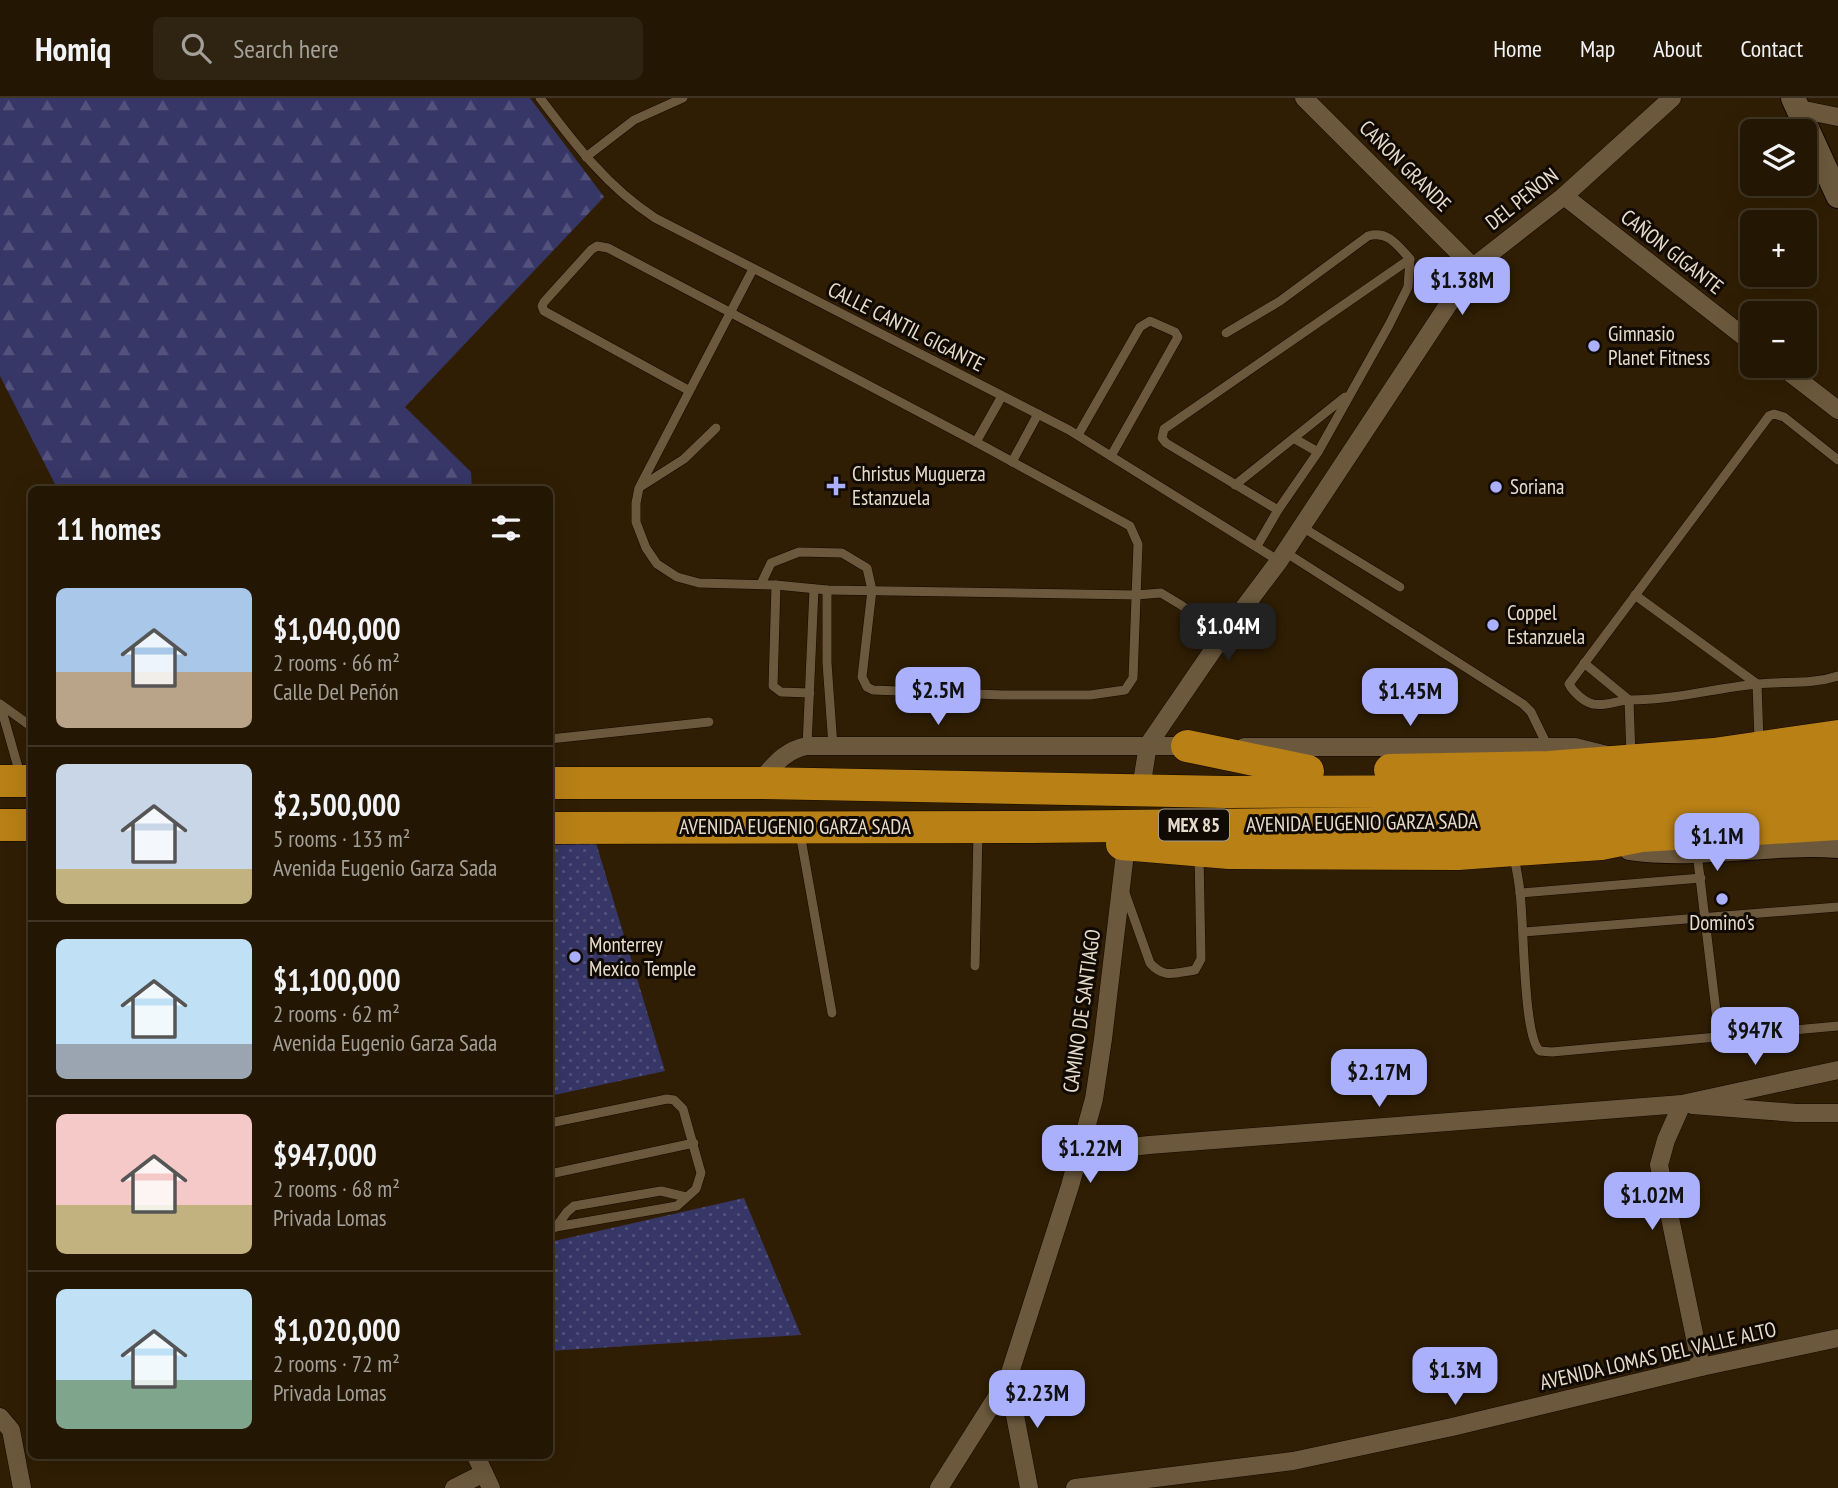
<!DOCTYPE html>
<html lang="en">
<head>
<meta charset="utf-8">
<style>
  body { margin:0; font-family:"PT Sans Narrow",sans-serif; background:#2f2311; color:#f1f3f6; height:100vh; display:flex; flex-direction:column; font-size:26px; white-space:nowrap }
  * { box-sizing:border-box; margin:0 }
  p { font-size:23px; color:#a39f99 }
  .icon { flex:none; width:38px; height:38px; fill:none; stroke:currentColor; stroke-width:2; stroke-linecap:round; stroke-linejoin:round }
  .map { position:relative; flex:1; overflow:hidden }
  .panel { position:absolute; left:28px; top:388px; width:525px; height:973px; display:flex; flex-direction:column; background:#231602; border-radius:10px; box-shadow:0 7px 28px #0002,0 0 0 2px #403524 }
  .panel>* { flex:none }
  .buttons { position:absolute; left:1740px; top:21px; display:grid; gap:14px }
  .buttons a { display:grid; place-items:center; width:77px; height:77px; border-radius:10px; background:#231602; box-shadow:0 7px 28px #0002,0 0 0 2px #403524; font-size:35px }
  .price { position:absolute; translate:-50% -60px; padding:0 16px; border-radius:14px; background:#aab0fb; color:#111; font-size:23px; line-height:46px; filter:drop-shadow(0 2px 4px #0008) }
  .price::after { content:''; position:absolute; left:50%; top:42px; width:21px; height:16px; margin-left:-10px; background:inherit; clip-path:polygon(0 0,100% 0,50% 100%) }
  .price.active { background:#222; color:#fff }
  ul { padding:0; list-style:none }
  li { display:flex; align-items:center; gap:21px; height:175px; padding:0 28px }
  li+li { border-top:2px solid #403524 }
  li span { display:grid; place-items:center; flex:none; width:196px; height:140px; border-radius:10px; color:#555 }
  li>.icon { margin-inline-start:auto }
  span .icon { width:84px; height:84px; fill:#fffc; stroke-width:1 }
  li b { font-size:30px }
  h2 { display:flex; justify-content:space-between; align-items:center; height:84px; padding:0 28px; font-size:30px }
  header { display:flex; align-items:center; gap:42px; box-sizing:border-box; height:98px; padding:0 35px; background:#231602; border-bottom:2px solid #403524 }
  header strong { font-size:33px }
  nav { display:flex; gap:38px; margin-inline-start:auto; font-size:24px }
  .search { width:490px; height:63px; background:#2f2311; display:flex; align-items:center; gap:18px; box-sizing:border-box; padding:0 24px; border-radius:10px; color:#a39f99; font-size:26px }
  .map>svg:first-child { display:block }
  .grass { fill:url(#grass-dots) }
  .forest { fill:url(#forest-firs) }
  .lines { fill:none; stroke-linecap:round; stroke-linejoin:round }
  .lane-casing { stroke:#140800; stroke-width:10 }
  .street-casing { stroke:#140800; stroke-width:19 }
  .secondary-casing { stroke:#140800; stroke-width:26 }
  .highway-casing { stroke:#140800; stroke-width:33 }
  .lane { stroke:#6c593d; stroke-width:9 }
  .street { stroke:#6c593d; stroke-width:18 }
  .secondary { stroke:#6c593d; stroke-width:24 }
  .highway { stroke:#b88015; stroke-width:32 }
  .poi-dot { fill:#aab0fb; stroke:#110a02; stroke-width:2.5 }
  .labels { text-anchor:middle; stroke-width:6; stroke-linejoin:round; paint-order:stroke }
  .shield { fill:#110a02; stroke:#a79d8f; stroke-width:2 }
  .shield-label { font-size:19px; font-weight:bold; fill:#e7dccc }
  .street-label { font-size:21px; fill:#e7dccc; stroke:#110a02 }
  .poi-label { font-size:21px; fill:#e7dccc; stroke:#110a02; text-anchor:start }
</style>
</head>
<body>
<header>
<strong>Homiq</strong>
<div class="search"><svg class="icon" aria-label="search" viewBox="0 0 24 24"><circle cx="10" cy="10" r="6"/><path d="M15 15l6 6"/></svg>Search here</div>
<nav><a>Home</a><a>Map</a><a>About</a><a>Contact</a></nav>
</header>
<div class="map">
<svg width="1838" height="1390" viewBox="0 0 1838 1390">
  <defs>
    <pattern id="grass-dots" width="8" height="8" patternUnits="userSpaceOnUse" patternTransform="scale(1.75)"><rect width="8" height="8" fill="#363667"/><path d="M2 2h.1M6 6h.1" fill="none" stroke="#53527c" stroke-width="1.8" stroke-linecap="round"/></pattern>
    <pattern id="forest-firs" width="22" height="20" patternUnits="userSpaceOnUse" patternTransform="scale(1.75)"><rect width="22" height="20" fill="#363667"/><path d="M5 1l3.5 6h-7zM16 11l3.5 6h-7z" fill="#53527c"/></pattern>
  </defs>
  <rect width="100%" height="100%" fill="#2f1e03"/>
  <g class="grass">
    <path d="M 596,745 L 665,973 L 550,998 L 550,747 Z"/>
    <path d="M 744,1100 L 801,1237 L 550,1253 L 550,1144 Z"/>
  </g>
  <path class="forest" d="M 0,0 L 530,0 L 604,99 L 405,309 L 471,374 L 472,392 L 58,392 L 0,278 Z"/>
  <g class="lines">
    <defs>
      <g id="lane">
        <path d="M 540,0 C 574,45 607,89 655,120 L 1069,332 L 1279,463"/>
        <path d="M 586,59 L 634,22 L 683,0"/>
        <path d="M 753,171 L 639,390 L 636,405 L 636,424 L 646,450 L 657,466 L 677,479 L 699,485 L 776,487 L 827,492 L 1136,497 L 1161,495 L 1181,507 L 1222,539"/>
        <path d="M 1226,235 L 1280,203 L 1368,138 C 1388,132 1398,148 1410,161 L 1408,189 L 1389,227 L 1318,354 L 1278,412 L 1257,448"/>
        <path d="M 688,292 L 544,213 L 542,208 L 544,204 L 591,152 L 597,148 L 608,150 L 976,344 L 1130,428 L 1138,446 L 1133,580 L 1125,592 L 1090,597 L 1003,597 L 873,592 L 867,589 L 862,579 L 872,492 L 867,470 L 842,455 L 799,454 L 771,465 L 761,486"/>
        <path d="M 1078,337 L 1140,229 L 1150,223 L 1175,234 L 1178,239 L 1111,358"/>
        <path d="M 1295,341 L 1318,354"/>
        <path d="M 976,344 L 1002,298"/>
        <path d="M 1838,362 L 1784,319 L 1774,316 L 1769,318 L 1569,586 C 1573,594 1584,604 1593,606 C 1605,609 1618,602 1630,602 C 1674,602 1715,590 1758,586 C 1786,583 1811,587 1838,578"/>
        <path d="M 1012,364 L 1038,316"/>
        <path d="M 1235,387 L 1345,299"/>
        <path d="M 640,389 L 684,361 L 716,330"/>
        <path d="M 1278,412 L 1166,345 L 1162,340 L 1164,331 L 1410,161"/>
        <path d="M 1302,429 L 1400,489"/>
        <path d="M 1285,454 L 1523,606 L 1531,614 L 1548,649"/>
        <path d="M 776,487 L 773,588 L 781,594 L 810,595"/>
        <path d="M 827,492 L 827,565 L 833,648"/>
        <path d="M 1635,497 L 1757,586 L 1759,642"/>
        <path d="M 1584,565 L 1629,602 L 1631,658"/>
        <path d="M 0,606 L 18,669"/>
        <path d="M 0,606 L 32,629"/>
        <path d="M 550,641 L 709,624"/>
        <path d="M 807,648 L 814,491"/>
        <path d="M 800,735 L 832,915"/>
        <path d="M 1697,755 L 1719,938"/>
        <path d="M 1514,758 C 1516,770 1519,782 1520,795 C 1524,823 1523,940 1540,953 L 1552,954 L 1838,928"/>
        <path d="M 1125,795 L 1150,865 C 1164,881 1175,875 1195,872 L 1201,861 L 1199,756"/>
        <path d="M 1520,795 L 1701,780"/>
        <path d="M 1523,834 L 1838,809"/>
        <path d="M 975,868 L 978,734"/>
        <path d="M 550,1025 L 667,1001 L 674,1002 L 683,1011 L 701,1075 L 696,1091 L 677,1108 L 550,1130"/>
        <path d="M 550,1076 L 694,1045"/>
        <path d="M 556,1129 L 567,1114 L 574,1108 L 661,1093 L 686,1099"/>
      </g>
      <g id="street">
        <path d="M 1304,0 L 1473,169"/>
        <path d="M 1799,11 L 1838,19"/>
        <path d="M 1564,98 L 1752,245"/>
        <path d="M 1781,268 L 1838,312"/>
        <path d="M 1244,649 L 1575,649 L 1607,657"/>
        <path d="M 1143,678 L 1148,647 L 1222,539 L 1279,463 L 1473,169 L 1564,98 L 1672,0"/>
        <path d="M 758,685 C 773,669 784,652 807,648 L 1195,648"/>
        <path d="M 1682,1006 L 1666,1042 L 1659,1067 L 1701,1269"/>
        <path d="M 1692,1007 L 1796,1015 L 1838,1015"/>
        <path d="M 1079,1055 L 1149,1047 L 1682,1006 L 1838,972"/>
        <path d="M 1008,1281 L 1029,1390"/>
        <path d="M 0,1319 L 11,1332 L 22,1390"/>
        <path d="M 476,1358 L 491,1390"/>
        <path d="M 454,1390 L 484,1375"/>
        <path d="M 939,1390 L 1008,1281 L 1070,1088 L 1094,1001 L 1103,941 L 1126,747"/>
        <path d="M 1075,1390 L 1293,1363 L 1452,1329 L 1701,1269 L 1838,1240"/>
      </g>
      <g id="secondary">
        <path d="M 1793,0 L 1838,98"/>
        <path d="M 1630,750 C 1699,760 1769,743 1838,748"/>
      </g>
      <g id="highway">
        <path d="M 1187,648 L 1308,673"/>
        <path d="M 1390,672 L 1549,669 L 1714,656 L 1838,638"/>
        <path d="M 0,683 L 32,683"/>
        <path d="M 550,685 L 758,685 L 1227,694 L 1550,693 L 1838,669"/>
        <path d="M 0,727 L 32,727"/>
        <path d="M 550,730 L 1033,729 L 1552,723 L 1838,695"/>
        <path d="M 1122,746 L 1229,755 L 1458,756 L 1601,746 L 1641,738 L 1838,726"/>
      </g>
    </defs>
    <use href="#lane" class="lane-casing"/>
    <use href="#street" class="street-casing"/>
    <use href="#secondary" class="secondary-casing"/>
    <use href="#highway" class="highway-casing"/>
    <use href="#lane" class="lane"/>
    <use href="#street" class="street"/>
    <use href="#secondary" class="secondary"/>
    <use href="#highway" class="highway"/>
  </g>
  <g class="poi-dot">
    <circle cx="1594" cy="248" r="7"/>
    <path d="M832.5 377.5h7v7h7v7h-7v7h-7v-7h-7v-7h7z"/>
    <circle cx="1496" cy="389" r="7"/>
    <circle cx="1493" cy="527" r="7"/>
    <circle cx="1722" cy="801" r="7"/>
    <circle cx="575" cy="859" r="7"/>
  </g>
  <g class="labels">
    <rect class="shield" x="1159" y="711.5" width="70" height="31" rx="5"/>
    <g class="shield-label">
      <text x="1194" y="734">MEX 85</text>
    </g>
    <g class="street-label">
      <text transform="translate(1405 68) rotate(45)" y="7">CAÑON GRANDE</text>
      <text transform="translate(1522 101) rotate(-38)" y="7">DEL PEÑON</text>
      <text transform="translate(1672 154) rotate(38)" y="7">CAÑON GIGANTE</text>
      <text transform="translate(906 229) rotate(27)" y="7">CALLE CANTIL GIGANTE</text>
      <text transform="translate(1362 725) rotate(-1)" y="7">AVENIDA EUGENIO GARZA SADA</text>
      <text x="795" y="736">AVENIDA EUGENIO GARZA SADA</text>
      <text transform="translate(1082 913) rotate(-82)" y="7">CAMINO DE SANTIAGO</text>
      <text transform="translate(1658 1258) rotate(-13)" y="7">AVENIDA LOMAS DEL VALLE ALTO</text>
    </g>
    <g class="poi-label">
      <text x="1608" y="243">Gimnasio<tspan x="1608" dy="24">Planet Fitness</tspan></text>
      <text x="852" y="383">Christus Muguerza<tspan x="852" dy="24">Estanzuela</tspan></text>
      <text x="1510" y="396">Soriana</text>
      <text x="1507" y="522">Coppel<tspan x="1507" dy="24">Estanzuela</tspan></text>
      <text x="1722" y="832" text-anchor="middle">Domino's</text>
      <text x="589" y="854">Monterrey<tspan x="589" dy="24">Mexico Temple</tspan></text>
    </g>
  </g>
</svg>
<div class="buttons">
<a><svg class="icon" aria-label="layers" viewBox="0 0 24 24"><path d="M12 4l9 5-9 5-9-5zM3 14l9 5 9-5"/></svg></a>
<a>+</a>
<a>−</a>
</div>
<b class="price" style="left:1462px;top:219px">$1.38M</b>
<b class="price active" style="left:1228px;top:565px">$1.04M</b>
<b class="price" style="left:938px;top:629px">$2.5M</b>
<b class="price" style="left:1410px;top:630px">$1.45M</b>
<b class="price" style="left:1717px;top:775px">$1.1M</b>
<b class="price" style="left:1755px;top:969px">$947K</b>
<b class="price" style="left:1379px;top:1011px">$2.17M</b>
<b class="price" style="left:1090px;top:1087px">$1.22M</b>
<b class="price" style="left:1652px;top:1134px">$1.02M</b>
<b class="price" style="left:1455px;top:1309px">$1.3M</b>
<b class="price" style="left:1037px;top:1332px">$2.23M</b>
<section class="panel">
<h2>11 homes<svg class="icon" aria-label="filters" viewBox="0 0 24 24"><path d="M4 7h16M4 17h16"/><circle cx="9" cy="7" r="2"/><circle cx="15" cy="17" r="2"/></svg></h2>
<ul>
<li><span style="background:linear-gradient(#a9c7e8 60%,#b9a48a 0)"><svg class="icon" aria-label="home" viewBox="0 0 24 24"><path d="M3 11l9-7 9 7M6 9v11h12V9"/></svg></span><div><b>$1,040,000</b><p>2 rooms · 66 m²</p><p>Calle Del Peñón</p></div></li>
<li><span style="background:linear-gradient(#c9d6e8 75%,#c2b280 0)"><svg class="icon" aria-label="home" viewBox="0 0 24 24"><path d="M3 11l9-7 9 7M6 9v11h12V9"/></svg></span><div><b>$2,500,000</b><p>5 rooms · 133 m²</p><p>Avenida Eugenio Garza Sada</p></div></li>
<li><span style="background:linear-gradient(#bfe0f5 75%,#9aa5b1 0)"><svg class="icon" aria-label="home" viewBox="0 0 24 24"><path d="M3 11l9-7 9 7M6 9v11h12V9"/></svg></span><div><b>$1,100,000</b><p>2 rooms · 62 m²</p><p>Avenida Eugenio Garza Sada</p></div></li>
<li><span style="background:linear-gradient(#f6c9c9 65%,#c2b280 0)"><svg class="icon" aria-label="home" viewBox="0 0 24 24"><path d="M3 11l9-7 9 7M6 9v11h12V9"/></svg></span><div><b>$947,000</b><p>2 rooms · 68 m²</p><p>Privada Lomas</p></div></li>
<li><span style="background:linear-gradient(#bfe0f5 65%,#7fa58c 0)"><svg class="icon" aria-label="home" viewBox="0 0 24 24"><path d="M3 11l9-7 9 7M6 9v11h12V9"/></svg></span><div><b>$1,020,000</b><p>2 rooms · 72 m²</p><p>Privada Lomas</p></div></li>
</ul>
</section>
</div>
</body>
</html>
